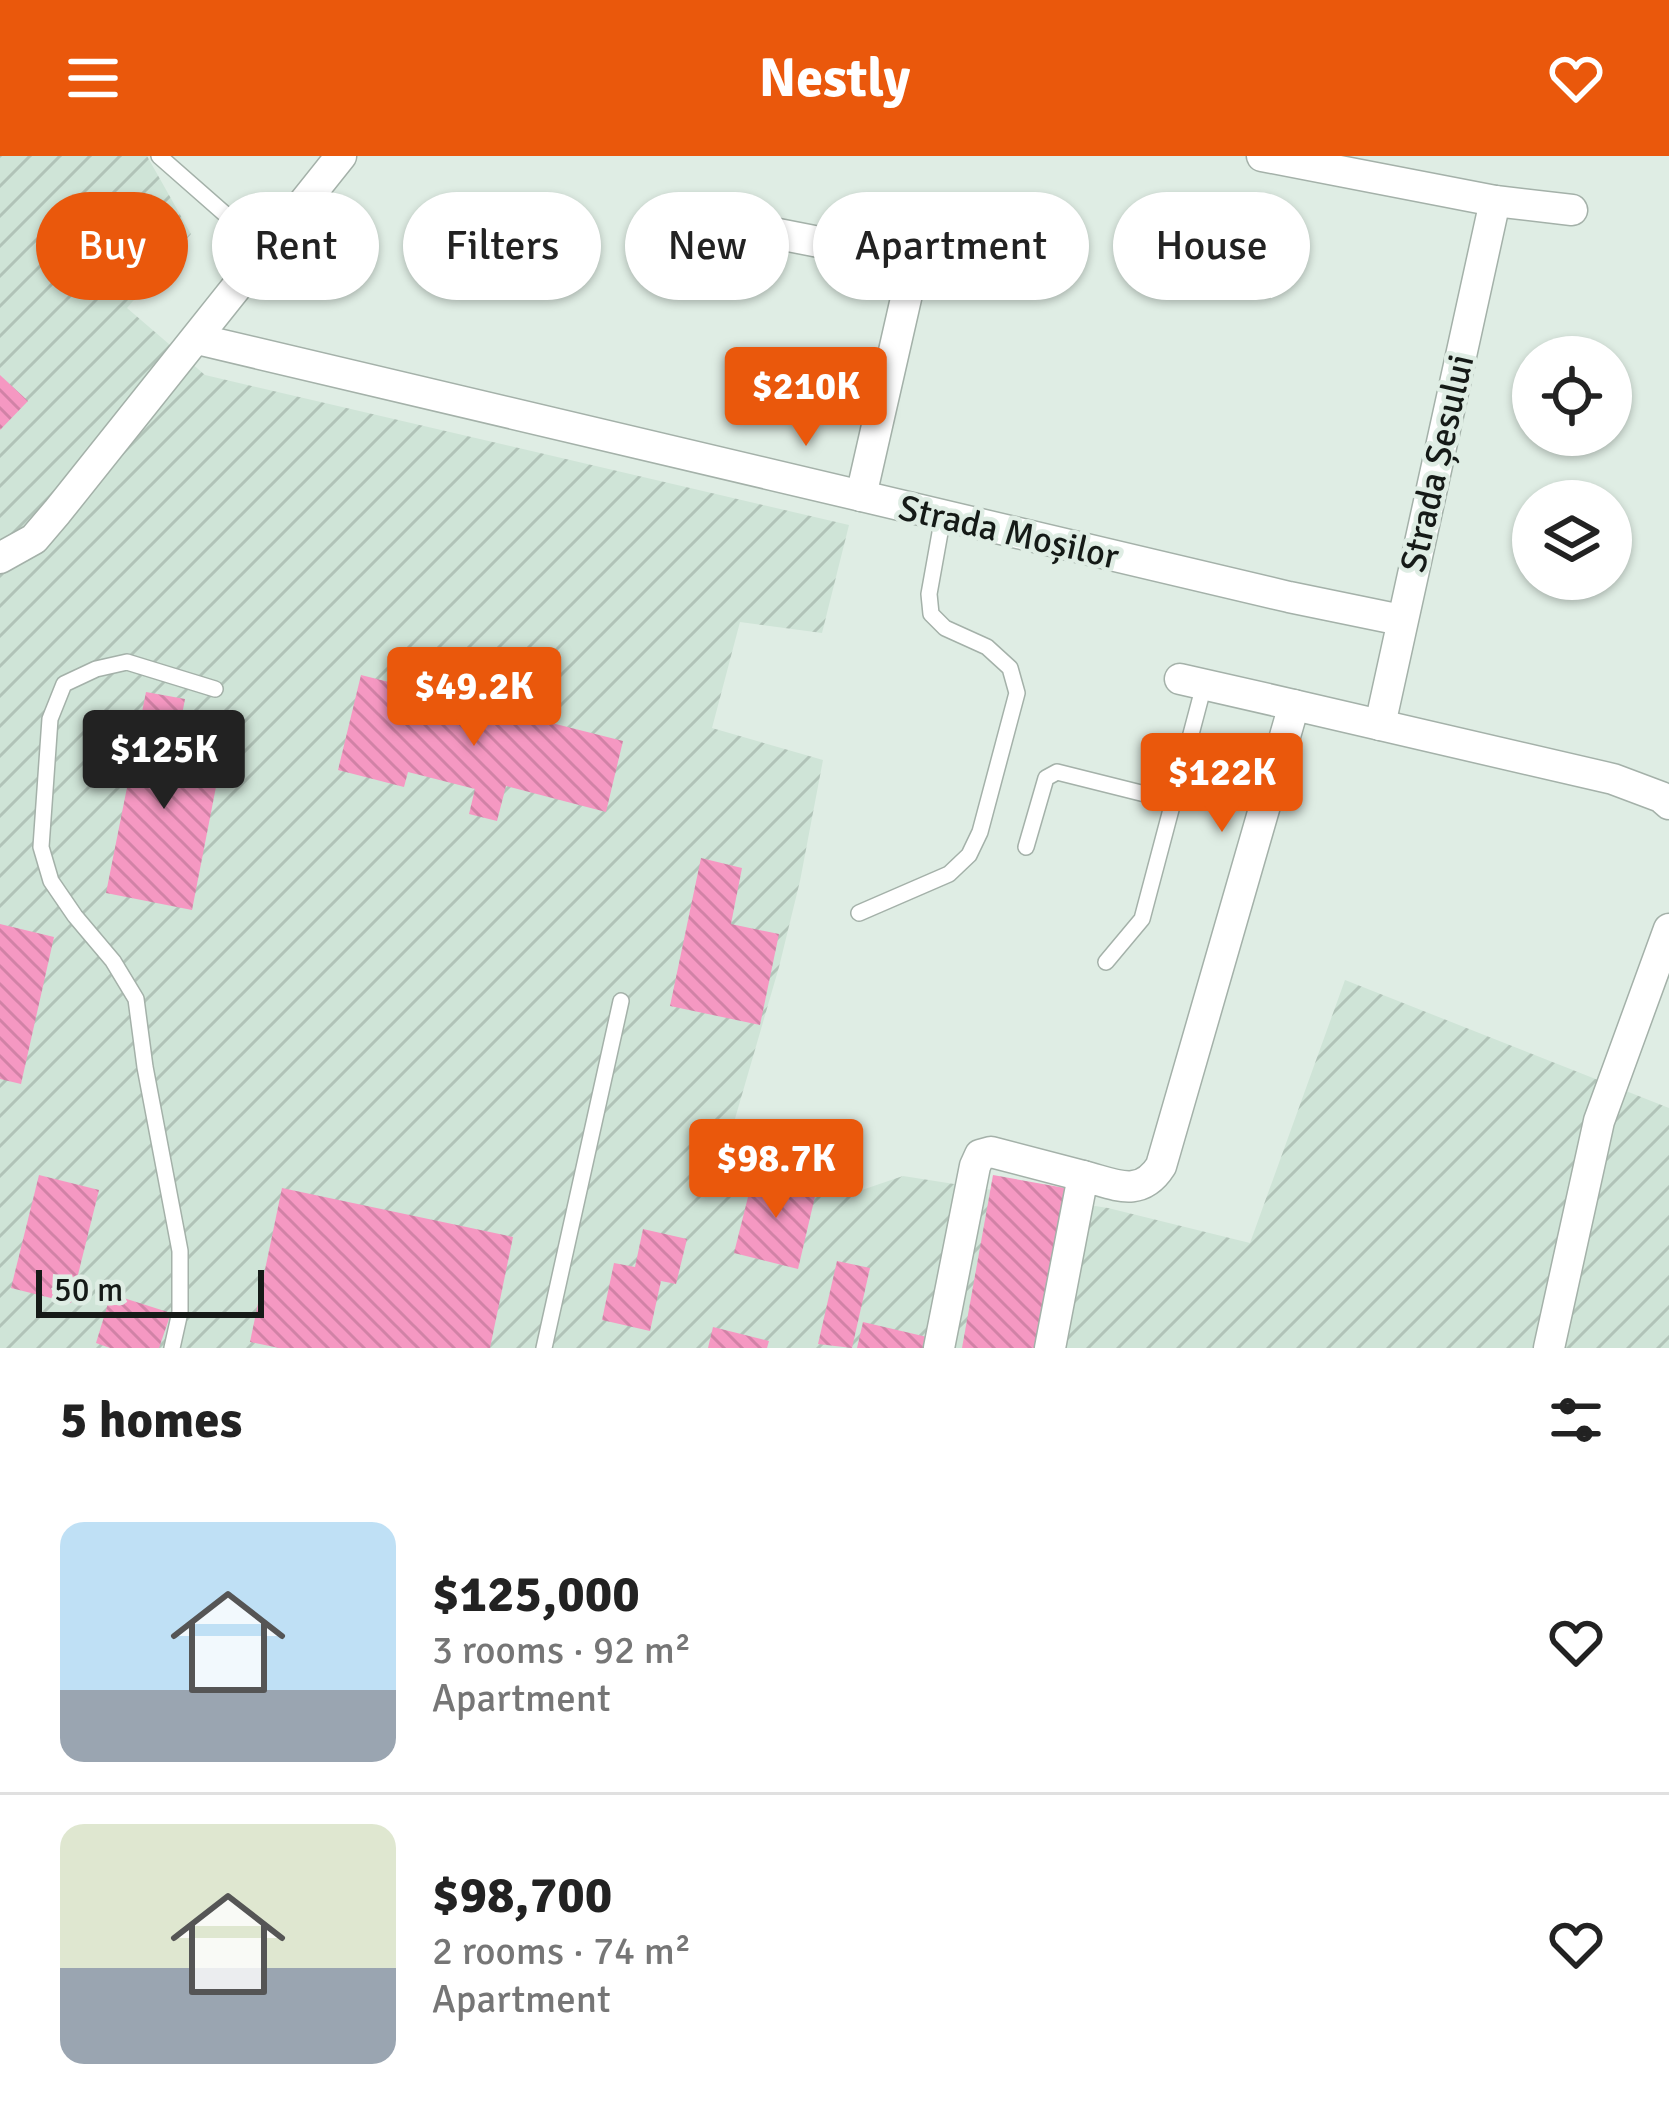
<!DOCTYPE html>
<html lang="en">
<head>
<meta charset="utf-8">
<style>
  body { margin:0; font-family:Signika,sans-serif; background:#f6f6f6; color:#222; height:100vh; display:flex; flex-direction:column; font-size:45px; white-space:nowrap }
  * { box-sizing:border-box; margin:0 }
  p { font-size:39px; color:#767676 }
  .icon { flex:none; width:66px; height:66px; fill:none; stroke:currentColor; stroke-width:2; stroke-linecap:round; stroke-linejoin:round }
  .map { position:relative; height:1192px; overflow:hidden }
  .drawer { display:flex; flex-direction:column; background:#fff; flex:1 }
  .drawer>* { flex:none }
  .top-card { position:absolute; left:36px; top:36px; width:1599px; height:108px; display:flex; gap:24px }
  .tools { position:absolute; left:1512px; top:180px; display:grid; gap:24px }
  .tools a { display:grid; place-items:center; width:120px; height:120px; border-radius:50%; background:#fff; box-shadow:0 3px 9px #0004; font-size:60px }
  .scale { position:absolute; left:36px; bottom:30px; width:228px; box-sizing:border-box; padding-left:12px; border:6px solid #151a17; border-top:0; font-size:33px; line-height:42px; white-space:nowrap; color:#151a17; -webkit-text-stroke:9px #dfede4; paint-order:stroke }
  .price { position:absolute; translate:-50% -102px; padding:0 27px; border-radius:12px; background:#ea580c; color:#fff; font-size:39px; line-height:78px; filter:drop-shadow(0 3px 6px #0008) }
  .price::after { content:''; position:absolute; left:50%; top:72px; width:36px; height:27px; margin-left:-18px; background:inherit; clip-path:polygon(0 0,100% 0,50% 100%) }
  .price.current { background:#222; color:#fff }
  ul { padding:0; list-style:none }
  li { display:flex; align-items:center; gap:36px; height:300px; padding:0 60px }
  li+li { border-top:3px solid #e0e0e0 }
  li span { display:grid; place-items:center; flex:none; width:336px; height:240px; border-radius:24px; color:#555 }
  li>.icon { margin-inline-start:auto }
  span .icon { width:144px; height:144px; fill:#fffc; stroke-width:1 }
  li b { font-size:51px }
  h2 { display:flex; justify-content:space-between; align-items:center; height:144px; padding:0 60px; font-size:51px }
  .tag { padding:0 42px; border-radius:54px; background:#fff; box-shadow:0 3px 9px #0004; font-size:42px; line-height:108px }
  .tag.current { background:#ea580c; color:#fff }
  header { display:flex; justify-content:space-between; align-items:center; height:156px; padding:0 60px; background:#ea580c; color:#fff; font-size:54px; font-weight:800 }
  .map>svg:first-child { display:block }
  .industrial { fill:url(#industrial-furrows) }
  .building { fill:url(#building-back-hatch) }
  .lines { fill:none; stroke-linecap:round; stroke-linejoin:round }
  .lane-casing { stroke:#a4b1a9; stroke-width:18 }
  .street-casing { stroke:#a4b1a9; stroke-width:33 }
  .lane { stroke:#fff; stroke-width:15 }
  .street { stroke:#fff; stroke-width:30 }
  .labels { text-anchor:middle; stroke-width:9; stroke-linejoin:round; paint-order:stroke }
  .street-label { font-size:36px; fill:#151a17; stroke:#dfede4 }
</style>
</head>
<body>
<header><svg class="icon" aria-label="menu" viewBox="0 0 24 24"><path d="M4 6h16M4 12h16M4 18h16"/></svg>Nestly<svg class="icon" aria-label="heart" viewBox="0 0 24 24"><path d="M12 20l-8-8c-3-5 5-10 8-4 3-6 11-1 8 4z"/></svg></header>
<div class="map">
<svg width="1669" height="1192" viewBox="0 0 1669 1192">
  <defs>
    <pattern id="industrial-furrows" width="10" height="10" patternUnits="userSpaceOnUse" patternTransform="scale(3)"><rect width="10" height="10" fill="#cfe4d7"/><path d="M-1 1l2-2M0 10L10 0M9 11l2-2" fill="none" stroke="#b1c3b8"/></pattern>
    <pattern id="building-back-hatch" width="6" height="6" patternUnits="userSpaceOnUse" patternTransform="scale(3)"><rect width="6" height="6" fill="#f598c2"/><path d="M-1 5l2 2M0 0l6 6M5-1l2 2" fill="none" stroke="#d182a6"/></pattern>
  </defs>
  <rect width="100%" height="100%" fill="#dfede4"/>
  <path class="industrial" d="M 0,0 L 147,0 L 191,78 L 127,152 L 205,219 L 849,369 L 822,477 L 740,466 L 712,572 L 823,604 L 800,725 L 779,811 L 723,1004 L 798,1019 L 853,1037 L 903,1020 L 1108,1052 L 1250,1087 L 1345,824 L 1669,952 L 1669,1192 L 0,1192 Z"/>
  <g class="building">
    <path d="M 0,219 L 28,245 L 0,274 Z"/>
    <path d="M 361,519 L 623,585 L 606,656 L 506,630 L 497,665 L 469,658 L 475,633 L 408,616 L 404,631 L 338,614 Z"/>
    <path d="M 146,536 L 185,543 L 176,590 L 222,600 L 192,754 L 106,737 Z"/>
    <path d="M 701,702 L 742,712 L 731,768 L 779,778 L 760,869 L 670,850 Z"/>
    <path d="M 0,768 L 54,781 L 21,928 L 0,923 Z"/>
    <path d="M 754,1017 L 817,1032 L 798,1113 L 734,1097 Z"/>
    <path d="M 39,1019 L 99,1034 L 71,1147 L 11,1132 Z"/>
    <path d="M 993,1019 L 1065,1032 L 1036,1192 L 962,1192 Z"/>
    <path d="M 282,1032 L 513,1081 L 490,1192 L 279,1192 L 250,1186 Z"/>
    <path d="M 643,1073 L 687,1083 L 676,1128 L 661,1125 L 650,1175 L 602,1164 L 614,1107 L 635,1111 Z"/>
    <path d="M 837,1105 L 870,1112 L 852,1192 L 818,1188 Z"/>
    <path d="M 111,1138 L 171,1157 L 159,1192 L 110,1192 L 96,1187 Z"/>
    <path d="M 863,1166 L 927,1181 L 925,1192 L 857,1192 Z"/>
    <path d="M 713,1171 L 769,1185 L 767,1192 L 708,1192 Z"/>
  </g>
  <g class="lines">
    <defs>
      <g id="lane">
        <path d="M 159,0 L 266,94"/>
        <path d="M 1026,691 L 1046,622 L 1057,616 L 1173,645"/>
        <path d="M 859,757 L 949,718 L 969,699 L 980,676 L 1017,537 L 1010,512 L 987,491 L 945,472 L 931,458 L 929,438 L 943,360"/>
        <path d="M 1106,806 L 1142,763 L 1204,529"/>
        <path d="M 172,1192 L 180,1156 L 180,1095 L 145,911 L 136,843 L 113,805 L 75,760 L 51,725 L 41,691 L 50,563 L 64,528 L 96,513 L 127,506 L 215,533"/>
        <path d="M 544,1192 L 621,845"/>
      </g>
      <g id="street">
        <path d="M 1262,0 L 1495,45 L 1572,54"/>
        <path d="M 768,76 L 870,96 L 897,113 L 907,138 L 861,340"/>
        <path d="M 197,183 L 1289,441 L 1401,464"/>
        <path d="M 0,402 L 34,383 L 57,356 L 341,0"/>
        <path d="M 1180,523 L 1294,549"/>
        <path d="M 1380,569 L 1495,45"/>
        <path d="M 939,1192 L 975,1010 L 980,999 L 991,996 L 1083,1020"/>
        <path d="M 1050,1192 L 1083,1020 C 1115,1028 1140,1043 1161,1010 L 1294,549 L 1613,623 L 1661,641 L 1669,648"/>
        <path d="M 1549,1192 L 1599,965 L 1669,773"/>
      </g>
    </defs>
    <use href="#lane" class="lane-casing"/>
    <use href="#street" class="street-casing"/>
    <use href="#lane" class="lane"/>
    <use href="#street" class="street"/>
  </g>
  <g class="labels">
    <g class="street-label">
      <text transform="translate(1436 307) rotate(-77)" y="13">Strada Șesului</text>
      <text transform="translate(1009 375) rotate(13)" y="13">Strada Moșilor</text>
    </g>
  </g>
</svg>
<div class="tools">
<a><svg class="icon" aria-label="locate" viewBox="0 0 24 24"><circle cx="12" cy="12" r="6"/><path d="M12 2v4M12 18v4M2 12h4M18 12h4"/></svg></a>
<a><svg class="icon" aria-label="layers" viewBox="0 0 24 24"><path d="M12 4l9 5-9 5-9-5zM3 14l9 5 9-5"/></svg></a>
</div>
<div class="scale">50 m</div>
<b class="price" style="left:806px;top:293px">$210K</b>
<b class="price" style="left:474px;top:593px">$49.2K</b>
<b class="price current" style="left:164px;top:656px">$125K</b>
<b class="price" style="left:1222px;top:679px">$122K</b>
<b class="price" style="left:776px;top:1065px">$98.7K</b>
<div class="top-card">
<a class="tag current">Buy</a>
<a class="tag">Rent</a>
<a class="tag">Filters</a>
<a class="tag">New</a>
<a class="tag">Apartment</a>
<a class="tag">House</a>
</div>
</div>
<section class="drawer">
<h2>5 homes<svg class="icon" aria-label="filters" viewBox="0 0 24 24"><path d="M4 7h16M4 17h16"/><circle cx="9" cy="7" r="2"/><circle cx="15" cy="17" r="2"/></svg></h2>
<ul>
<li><span style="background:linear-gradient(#bfe0f5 70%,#9aa5b1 0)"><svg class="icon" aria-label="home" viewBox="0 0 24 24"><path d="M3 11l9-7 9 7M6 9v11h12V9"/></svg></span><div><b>$125,000</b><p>3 rooms · 92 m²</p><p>Apartment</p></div><svg class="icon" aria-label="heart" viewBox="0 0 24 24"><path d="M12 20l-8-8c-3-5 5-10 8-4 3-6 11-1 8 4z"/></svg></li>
<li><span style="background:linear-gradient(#dfe7d0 60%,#9aa5b1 0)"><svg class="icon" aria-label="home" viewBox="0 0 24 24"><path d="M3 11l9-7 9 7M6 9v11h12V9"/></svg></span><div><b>$98,700</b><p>2 rooms · 74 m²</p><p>Apartment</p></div><svg class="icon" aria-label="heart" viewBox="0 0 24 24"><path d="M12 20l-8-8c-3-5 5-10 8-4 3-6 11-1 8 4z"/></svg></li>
</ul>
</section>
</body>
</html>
